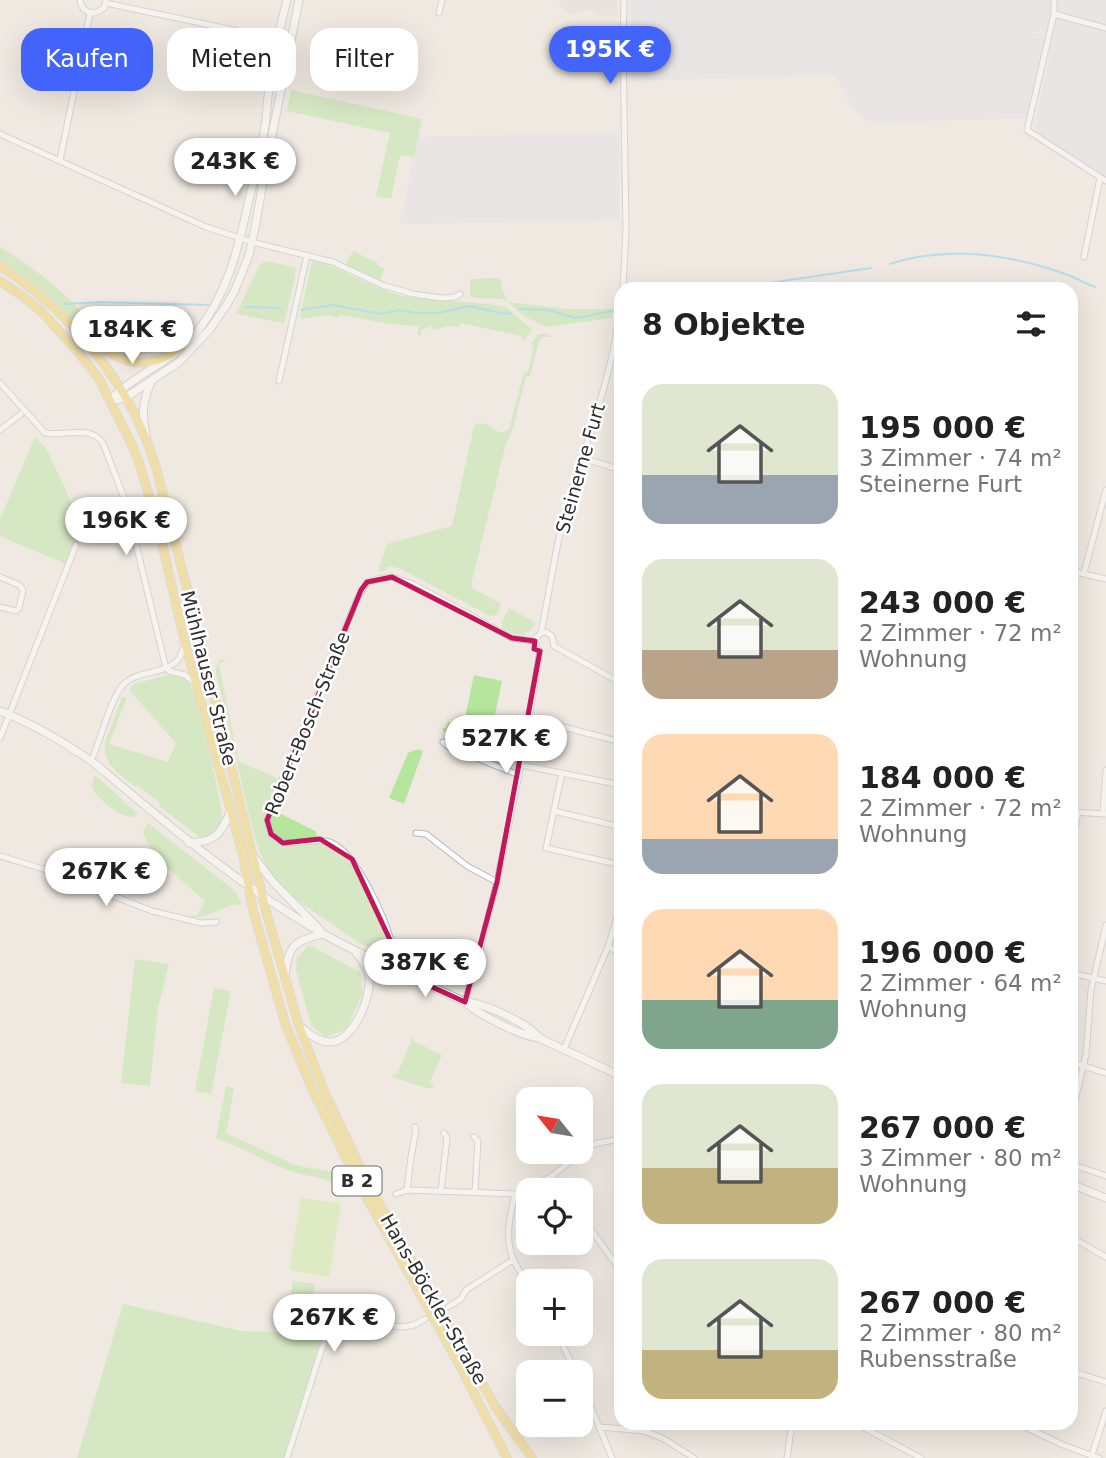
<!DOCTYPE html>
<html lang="de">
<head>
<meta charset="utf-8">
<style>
  body { margin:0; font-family:"DejaVu Sans",sans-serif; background:#f6f6f6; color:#222; height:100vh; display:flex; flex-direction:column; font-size:26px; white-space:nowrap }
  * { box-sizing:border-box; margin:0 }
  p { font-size:23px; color:#767676 }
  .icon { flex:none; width:38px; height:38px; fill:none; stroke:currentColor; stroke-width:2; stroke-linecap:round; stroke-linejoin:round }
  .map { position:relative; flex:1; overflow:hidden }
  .sheet { position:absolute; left:614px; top:282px; width:464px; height:1148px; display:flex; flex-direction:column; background:#fff; border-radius:21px; box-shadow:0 7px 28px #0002 }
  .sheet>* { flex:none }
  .guide { position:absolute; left:21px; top:28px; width:488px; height:63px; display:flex; gap:14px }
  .needle { width:46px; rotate:300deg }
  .fabs { position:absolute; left:516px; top:1087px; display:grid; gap:14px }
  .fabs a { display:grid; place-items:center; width:77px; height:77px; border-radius:14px; background:#fff; box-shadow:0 7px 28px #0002; font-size:35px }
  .price { position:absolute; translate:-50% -60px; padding:0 16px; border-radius:24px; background:#fff; color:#222; font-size:23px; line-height:46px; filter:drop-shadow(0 2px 4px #0008) }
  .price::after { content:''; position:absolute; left:50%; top:42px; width:21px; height:16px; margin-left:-10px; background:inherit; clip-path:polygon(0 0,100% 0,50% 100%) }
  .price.selected { background:#4264fb; color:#fff }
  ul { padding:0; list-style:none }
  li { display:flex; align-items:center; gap:21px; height:175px; padding:0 28px }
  li span { display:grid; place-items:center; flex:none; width:196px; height:140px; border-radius:21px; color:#555 }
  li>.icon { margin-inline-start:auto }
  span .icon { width:84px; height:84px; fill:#fffc; stroke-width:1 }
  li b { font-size:30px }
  h2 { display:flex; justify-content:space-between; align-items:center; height:84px; padding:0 28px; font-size:30px }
  .chip { padding:0 24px; border-radius:21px; background:#fff; box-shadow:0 7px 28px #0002; font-size:24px; line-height:63px }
  .chip.selected { background:#4264fb; color:#fff }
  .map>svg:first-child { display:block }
  .industrial { fill:#e3e1e8 }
  .green { fill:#b6e59e }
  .pitch { fill:#c9ec9a }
  .plaza { fill:#dfdcd8 }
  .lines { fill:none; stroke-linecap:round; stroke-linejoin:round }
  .stream { stroke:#75cff0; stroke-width:2 }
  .street-casing { stroke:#b4b7c1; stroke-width:7 }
  .secondary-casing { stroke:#b4b7c1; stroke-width:9 }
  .primary-casing { stroke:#c9c9c9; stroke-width:10 }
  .street { stroke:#fff; stroke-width:5 }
  .secondary { stroke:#fff; stroke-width:7 }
  .primary { stroke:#f2d163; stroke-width:8 }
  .marked { fill:none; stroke:#c2185b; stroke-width:5; stroke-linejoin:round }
  .labels { text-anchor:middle; stroke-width:5; stroke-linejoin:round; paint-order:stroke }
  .shield { fill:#fff; stroke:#6d6d6d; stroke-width:2 }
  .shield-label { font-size:18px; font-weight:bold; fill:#2e2e2e }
  .street-label { font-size:19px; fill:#2e2e2e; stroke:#fff }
</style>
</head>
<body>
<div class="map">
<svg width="1106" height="1458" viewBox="0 0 1106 1458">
  <rect width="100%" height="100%" fill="#efe9e1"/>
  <g class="industrial">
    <path d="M 630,0 L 1106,0 L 1106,179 L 1034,130 L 1054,31 L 1026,32 L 1046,35 L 1028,118 L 875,123 L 865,120 L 852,106 L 840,86 L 834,75 L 632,81 Z"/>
    <path d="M 619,132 L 619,220 L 400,224 L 418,137 Z"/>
  </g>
  <g class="green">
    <path d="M 291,90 L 422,119 L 414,157 L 400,155 L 391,199 L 376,196 L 390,133 L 287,111 Z"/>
    <path d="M 0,247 C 40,270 82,307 109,345 L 107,348 L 102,348 L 0,266 Z"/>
    <path d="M 353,251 L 378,263 L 377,265 L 384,269 L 380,280 L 346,264 Z"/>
    <path d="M 314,259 C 343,269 369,287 399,295 C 433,303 468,300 502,306 L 508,309 L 532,330 L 523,341 L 522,336 L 460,323 L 459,327 L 449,326 L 433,330 L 431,326 L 421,330 L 421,336 L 417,335 L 419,326 L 390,324 L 340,315 L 337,318 L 327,315 L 302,319 L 300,317 L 312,261 Z"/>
    <path d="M 267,261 L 296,268 L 295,277 L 284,323 L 236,314 L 260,264 Z"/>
    <path d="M 500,278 L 503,292 L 508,302 L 566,309 L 614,309 L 612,318 L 546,327 L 522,315 L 508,302 L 503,299 L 475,298 L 470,296 L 470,279 Z"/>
    <path d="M 545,333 L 552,337 L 544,337 L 539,341 L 530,376 L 526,376 L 513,428 L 505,447 L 472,581 L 472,588 L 500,603 L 500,610 L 496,615 L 490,616 L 399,568 L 387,566 L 386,571 L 378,571 L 387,544 L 452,526 L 474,426 C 484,418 492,430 502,433 L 509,429 L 524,372 L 528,372 L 534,347 L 531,344 L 537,335 Z"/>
    <path d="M 35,437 L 47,450 L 66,490 L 78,523 L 79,535 L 68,565 L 0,536 L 0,519 Z"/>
    <path d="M 509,608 L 536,623 L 531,630 L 525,632 L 525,635 L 514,634 L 502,629 L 502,622 Z"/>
    <path d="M 221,659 L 226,661 L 219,664 L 238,761 L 277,778 L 267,814 L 272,815 L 279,813 L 315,831 L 320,841 C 359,852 370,900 386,933 C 387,941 387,945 380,950 C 365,950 347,934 334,925 C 312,911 288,896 272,874 C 258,855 254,833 248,810 C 237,765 229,719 216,674 L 216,667 Z"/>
    <path d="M 168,675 C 178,674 185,678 191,686 C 197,697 225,812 222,823 C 218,832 211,835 202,839 L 159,806 L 160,803 L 138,786 L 136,787 C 121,775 102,765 105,743 L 122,697 L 127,697 L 109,744 L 168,762 L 176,743 L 129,690 L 134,684 Z"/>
    <path d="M 474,675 L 502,681 L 493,724 L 498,726 L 497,733 L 463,727 Z"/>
    <path d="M 448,722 L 450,722 L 448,730 L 463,733 L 461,742 L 510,755 L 512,750 L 516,751 L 513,764 L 508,765 L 455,745 L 452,736 L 443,731 L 443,728 L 446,728 Z"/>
    <path d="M 418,749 L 423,751 L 404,804 L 389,798 L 408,753 Z"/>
    <path d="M 95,775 L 138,814 C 133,817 133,818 127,816 C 117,815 94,796 92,786 C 92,784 94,777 95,775 Z"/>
    <path d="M 148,823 L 234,890 L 242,904 C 223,904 209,920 191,917 L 192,915 L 197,916 L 205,901 C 187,885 150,857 143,832 Z"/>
    <path d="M 309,945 L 360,972 L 363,993 L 346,1030 L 325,1037 L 311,1025 L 296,970 L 297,958 Z"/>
    <path d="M 135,959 L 169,964 L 158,1008 L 150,1086 L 121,1083 Z"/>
    <path d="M 214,988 L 231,991 L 211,1094 L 195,1091 Z"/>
    <path d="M 413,1036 L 414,1037 L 413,1041 L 442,1055 L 430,1082 L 434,1085 L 432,1088 L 426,1088 L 392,1077 L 393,1074 L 397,1075 Z"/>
    <path d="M 226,1086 L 234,1088 L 226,1133 L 293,1164 L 304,1167 L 339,1173 L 343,1186 C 328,1178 308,1177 291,1171 C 265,1162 242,1147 216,1138 Z"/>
    <path d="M 293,1281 L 315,1284 L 311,1312 L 289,1309 Z"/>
    <path d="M 123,1304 L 241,1331 L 276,1332 L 325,1326 L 285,1458 L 77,1458 Z"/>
  </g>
  <path class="pitch" d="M 301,1198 L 341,1204 L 329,1277 L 289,1270 Z"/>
  <path class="plaza" d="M 558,0 L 617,0 L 617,16 L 598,15 L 590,10 L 578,13 L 568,14 L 561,8 Z"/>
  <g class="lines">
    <g class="stream">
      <path d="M 890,264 C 937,248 992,252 1040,266 C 1051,269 1064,273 1075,278 C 1082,281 1088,285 1095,287"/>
      <path d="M 727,289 L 871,268"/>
      <path d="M 64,304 L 101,302 L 208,305"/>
      <path d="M 245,307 L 281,308"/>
      <path d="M 519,309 L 548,310 L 576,318 L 613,311"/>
      <path d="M 301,310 L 333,305 L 382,314 L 399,310 L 415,313 L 438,313 L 470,306 L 504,314 L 511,313"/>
    </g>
    <defs>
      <g id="street">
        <path d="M 80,0 C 81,9 87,13 95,13 L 104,8 L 106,0"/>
        <path d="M 1054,0 L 1054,14 L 1027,130 L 1106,181"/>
        <path d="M 106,3 L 290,42"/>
        <path d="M 439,13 L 442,0"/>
        <path d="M 1054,14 L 1106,28"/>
        <path d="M 0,134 L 206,227 L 252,242 L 333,262 L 382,285 L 413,294 L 441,298 L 455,297 L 460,294"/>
        <path d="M 60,160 L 90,13"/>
        <path d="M 1084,257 L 1100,178"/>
        <path d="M 623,289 L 626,230 L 623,44 L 624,0"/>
        <path d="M 279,381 L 307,255"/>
        <path d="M 0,383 L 45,433 C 64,437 90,424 103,443 L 126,503 L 166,668"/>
        <path d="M 0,430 L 21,414"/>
        <path d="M 582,458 L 621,470"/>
        <path d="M 1071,571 L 1106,579"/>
        <path d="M 1084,573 L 1106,490"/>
        <path d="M 0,577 L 19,585 L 23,590 L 19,608 L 16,611 L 0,607"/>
        <path d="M 541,633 L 546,632 L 552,636 L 554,646"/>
        <path d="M 554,646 L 621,683"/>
        <path d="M 166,668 L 169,671 L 185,675 L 196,684"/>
        <path d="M 529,718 L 621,742"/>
        <path d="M 0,738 L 76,545"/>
        <path d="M 443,742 L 449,747 L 519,775"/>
        <path d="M 91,761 C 100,742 110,700 123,685 C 137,670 163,675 177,661 C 181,657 182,651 184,646"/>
        <path d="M 521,765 L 621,785"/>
        <path d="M 562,773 L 546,848 L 621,865"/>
        <path d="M 554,811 L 621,827"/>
        <path d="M 1071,812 L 1106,814"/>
        <path d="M 1103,814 L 1106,770"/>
        <path d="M 416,833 L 426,834 L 467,866 L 497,882"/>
        <path d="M 1071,843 L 1078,813"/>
        <path d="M 0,856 L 47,870 L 152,911 L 201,923 L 216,922"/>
        <path d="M 608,947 L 621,953"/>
        <path d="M 397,971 C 395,962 394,953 392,944 C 385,918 357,854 332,843 C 313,834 277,855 269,829 C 266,821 268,815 270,808 L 358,597 L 367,582 L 377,579 L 392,577 L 413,584 L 512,638 L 535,641"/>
        <path d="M 1071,973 L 1106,981"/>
        <path d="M 465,1002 L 480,950 L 497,882 L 521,765 L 540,651 L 536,646 L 535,639 L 541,633 C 549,594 554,555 564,517 C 584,446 613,377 621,303"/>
        <path d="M 564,1049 L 608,947 L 621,904"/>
        <path d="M 1071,1062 L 1106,1073"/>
        <path d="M 1071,1118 L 1086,1054 L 1091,990 L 1106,925"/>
        <path d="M 474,1137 L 478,1141 L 475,1192"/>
        <path d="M 1071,1164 L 1106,1176"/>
        <path d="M 552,1176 L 562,1190"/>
        <path d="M 407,1190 L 411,1157 L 416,1130 L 415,1127"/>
        <path d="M 441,1191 L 447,1138 L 444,1133"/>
        <path d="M 396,1194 L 407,1190 L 515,1194 L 527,1190 L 552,1176 L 589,1146 L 598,1143 L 621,1139"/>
        <path d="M 515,1194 C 510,1215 504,1240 514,1261 C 518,1269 524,1277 528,1286"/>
        <path d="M 581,1216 L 621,1271"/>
        <path d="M 1071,1237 L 1106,1257"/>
        <path d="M 448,1307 L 461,1299 L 466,1290 L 513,1260"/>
        <path d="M 557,1334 L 576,1372"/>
        <path d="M 1071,1371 L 1106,1382"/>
        <path d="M 581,1383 L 612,1458"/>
        <path d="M 855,1423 L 921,1458"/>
        <path d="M 1017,1423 L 1063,1445 L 1099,1458"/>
        <path d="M 600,1427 L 645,1431 L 664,1439 L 694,1458"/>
        <path d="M 287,1458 L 321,1351 L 330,1329 L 342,1322 L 404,1327 L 414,1325 L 425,1319"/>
        <path d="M 787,1458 L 792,1423"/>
        <path d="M 1091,1458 L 1106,1411"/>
      </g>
      <g id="secondary">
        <path d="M 110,400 C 136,373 173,362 197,332 C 227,294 238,250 248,204 C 254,178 261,152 265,126 C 267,114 267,101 269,89 C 274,59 279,29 287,0"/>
        <path d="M 110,401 L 125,398 L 179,362 L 210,329 L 226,306 L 235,290 L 249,255 L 255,228 L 266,165 L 299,0"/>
        <path d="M 146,435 C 142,414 142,403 151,382"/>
        <path d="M 0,711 C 34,724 64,742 94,763 C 167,824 237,884 320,932 C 367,959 417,979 465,1002 C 479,1015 521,1036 539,1038 L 621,1076"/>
        <path d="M 189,843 C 217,842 220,834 231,811"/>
        <path d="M 254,857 L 273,882 L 320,930"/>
        <path d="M 285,975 C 289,944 294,942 322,934"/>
        <path d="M 466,1002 C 485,1003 526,1023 539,1037"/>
        <path d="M 299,1026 C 308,1033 317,1041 329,1042 C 353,1043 372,997 369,976 C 368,967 361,959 356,952"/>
        <path d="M 1071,1184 L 1106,1198"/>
      </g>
      <g id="primary">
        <path d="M 0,266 C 73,313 133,387 157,471 L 207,667 L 267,915 L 299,1026 L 324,1091 L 366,1180 L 495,1406 L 532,1458"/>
        <path d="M 0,281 L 21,295 L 41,311 L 79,353 L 99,379 L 131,443 L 139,462 L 158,526 L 185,643 L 243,855 L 253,910 L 285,1023 L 313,1091 L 358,1182 L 458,1362 L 507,1458"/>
        <path d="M 86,337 C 107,352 130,369 157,360 C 165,358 173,352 181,348"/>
      </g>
    </defs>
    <use href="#street" class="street-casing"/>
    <use href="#secondary" class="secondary-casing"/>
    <use href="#primary" class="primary-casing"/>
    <use href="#street" class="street"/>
    <use href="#secondary" class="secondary"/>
    <use href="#primary" class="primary"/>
  </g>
  <path d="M0 0H1106V1458H0ZM 392,577 L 512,638 L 535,641 L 534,649 L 540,651 L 497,882 L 465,1002 L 397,971 L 391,942 L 352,859 L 320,839 L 283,843 L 271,834 L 267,820 L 361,590 L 367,582 Z" fill="#efe9e1" fill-opacity=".55" fill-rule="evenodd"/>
  <path class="marked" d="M 392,577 L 512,638 L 535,641 L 534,649 L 540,651 L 497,882 L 465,1002 L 397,971 L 391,942 L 352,859 L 320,839 L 283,843 L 271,834 L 267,820 L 361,590 L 367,582 Z"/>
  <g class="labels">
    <rect class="shield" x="332.5" y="1166.5" width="49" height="29" rx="5"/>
    <g class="shield-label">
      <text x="357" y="1187">B 2</text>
    </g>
    <g class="street-label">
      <text transform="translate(580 468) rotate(-74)" y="7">Steinerne Furt</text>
      <text transform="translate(209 678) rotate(76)" y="7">Mühlhauser Straße</text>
      <text transform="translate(307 723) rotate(-68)" y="7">Robert-Bosch-Straße</text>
      <text transform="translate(434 1299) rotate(60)" y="7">Hans-Böckler-Straße</text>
    </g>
  </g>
</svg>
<div class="fabs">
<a><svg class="needle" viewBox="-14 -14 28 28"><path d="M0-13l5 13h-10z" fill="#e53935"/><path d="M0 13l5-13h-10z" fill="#767676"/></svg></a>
<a><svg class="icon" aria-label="locate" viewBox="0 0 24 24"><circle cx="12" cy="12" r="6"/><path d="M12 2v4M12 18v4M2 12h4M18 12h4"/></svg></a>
<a>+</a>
<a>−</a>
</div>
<b class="price selected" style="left:610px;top:86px">195K €</b>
<b class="price" style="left:235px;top:198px">243K €</b>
<b class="price" style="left:132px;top:366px">184K €</b>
<b class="price" style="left:126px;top:557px">196K €</b>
<b class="price" style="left:506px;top:775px">527K €</b>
<b class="price" style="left:106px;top:908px">267K €</b>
<b class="price" style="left:425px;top:999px">387K €</b>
<b class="price" style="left:334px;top:1354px">267K €</b>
<div class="guide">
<a class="chip selected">Kaufen</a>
<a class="chip">Mieten</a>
<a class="chip">Filter</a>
</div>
<section class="sheet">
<h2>8 Objekte<svg class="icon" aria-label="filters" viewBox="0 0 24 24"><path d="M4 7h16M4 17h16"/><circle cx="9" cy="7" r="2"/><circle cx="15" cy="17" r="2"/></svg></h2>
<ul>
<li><span style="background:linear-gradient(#dfe7d0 65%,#9aa5b1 0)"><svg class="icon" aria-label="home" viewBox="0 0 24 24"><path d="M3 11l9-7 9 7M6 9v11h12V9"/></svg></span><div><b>195 000 €</b><p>3 Zimmer · 74 m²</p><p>Steinerne Furt</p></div></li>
<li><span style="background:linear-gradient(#dfe7d0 65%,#b9a48a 0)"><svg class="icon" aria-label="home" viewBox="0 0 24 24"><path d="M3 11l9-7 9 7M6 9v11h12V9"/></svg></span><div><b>243 000 €</b><p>2 Zimmer · 72 m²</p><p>Wohnung</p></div></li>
<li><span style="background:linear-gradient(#ffd9b3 75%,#9aa5b1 0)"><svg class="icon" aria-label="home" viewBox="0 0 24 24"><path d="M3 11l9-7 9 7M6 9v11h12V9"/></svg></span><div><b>184 000 €</b><p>2 Zimmer · 72 m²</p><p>Wohnung</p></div></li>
<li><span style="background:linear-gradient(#ffd9b3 65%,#7fa58c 0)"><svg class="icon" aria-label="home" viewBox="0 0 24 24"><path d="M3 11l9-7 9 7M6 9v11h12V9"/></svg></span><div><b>196 000 €</b><p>2 Zimmer · 64 m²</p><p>Wohnung</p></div></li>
<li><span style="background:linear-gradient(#dfe7d0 60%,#c2b280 0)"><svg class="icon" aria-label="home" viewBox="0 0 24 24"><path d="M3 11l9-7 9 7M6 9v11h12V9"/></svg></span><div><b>267 000 €</b><p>3 Zimmer · 80 m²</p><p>Wohnung</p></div></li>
<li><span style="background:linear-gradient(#dfe7d0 65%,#c2b280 0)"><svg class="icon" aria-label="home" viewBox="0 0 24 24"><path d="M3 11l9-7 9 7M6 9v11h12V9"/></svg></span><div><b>267 000 €</b><p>2 Zimmer · 80 m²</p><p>Rubensstraße</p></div></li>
</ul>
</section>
</div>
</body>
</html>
